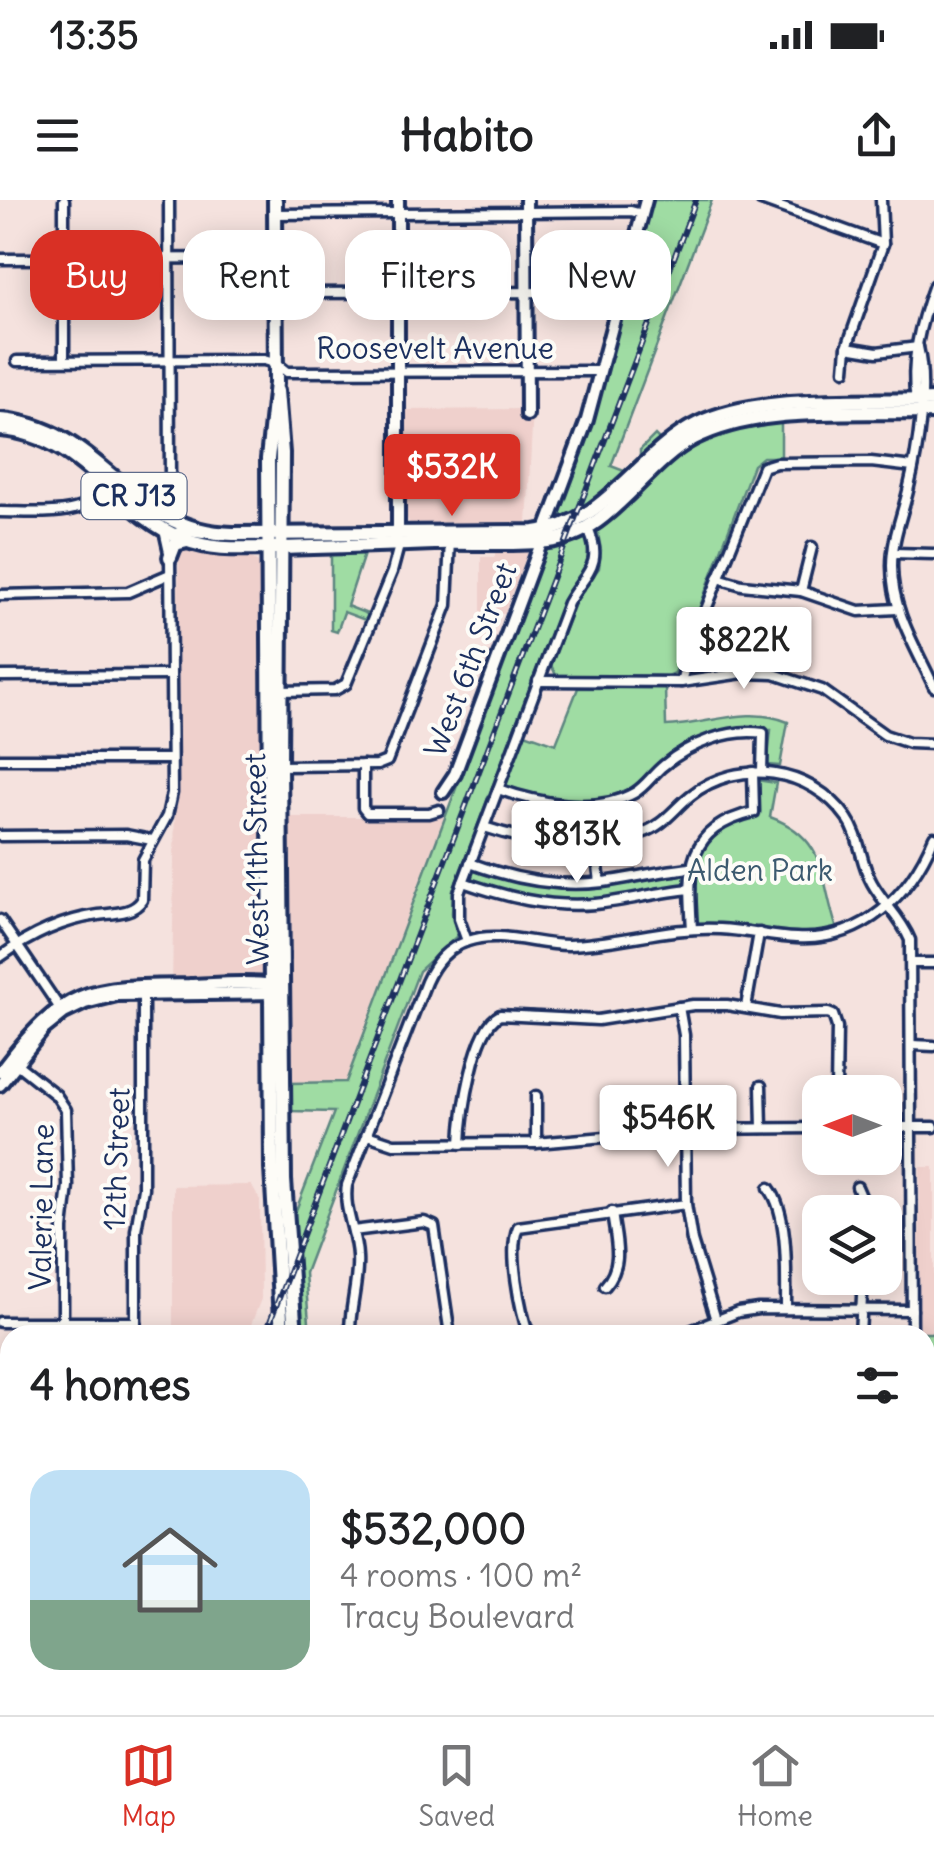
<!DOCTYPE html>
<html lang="en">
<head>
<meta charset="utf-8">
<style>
  body { margin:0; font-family:Delius,sans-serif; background:#f6f6f6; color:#202124; height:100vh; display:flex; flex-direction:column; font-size:38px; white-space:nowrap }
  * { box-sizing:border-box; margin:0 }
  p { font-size:32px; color:#757577 }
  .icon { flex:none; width:55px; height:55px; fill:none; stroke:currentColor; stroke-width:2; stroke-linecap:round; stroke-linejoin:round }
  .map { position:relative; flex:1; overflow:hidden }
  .drawer { position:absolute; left:0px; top:1125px; width:935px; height:390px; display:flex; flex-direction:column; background:#fff; border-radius:30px 30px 0 0; box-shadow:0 5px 25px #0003 }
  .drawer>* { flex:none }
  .hud { position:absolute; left:30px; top:30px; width:875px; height:90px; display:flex; gap:20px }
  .needle { width:65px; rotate:270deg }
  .tools { position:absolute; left:802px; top:875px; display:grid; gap:20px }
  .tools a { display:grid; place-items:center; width:100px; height:100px; border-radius:20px; background:#fff; box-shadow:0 5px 25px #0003; font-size:50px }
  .price { position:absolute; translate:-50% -85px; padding:0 22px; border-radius:10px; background:#fff; color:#222; font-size:32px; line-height:65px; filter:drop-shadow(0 2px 5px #0008) }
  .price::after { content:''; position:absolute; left:50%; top:60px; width:30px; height:22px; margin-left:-15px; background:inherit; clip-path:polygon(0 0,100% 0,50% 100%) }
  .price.current { background:#d93025; color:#fff }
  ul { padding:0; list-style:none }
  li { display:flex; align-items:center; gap:30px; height:250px; padding:0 30px }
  li span { display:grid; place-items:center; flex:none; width:280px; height:200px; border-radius:30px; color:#555 }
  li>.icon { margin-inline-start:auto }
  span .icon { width:120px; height:120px; fill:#fffc; stroke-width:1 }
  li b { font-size:42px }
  h2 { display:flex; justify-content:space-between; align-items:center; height:120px; padding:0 30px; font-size:42px }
  .tag { padding:0 35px; border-radius:30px; background:#fff; box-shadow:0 5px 25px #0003; font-size:35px; line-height:90px }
  .tag.current { background:#d93025; color:#fff }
  .status { display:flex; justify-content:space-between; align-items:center; height:70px; padding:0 50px; background:#fff; direction:ltr }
  .status svg { height:28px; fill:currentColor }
  header { display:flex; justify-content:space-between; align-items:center; height:130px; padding:0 30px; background:#fff; font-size:45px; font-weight:700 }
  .dock { display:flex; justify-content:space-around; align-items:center; height:140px; border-top:2px solid #e0e0e0; background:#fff; font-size:28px; color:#757577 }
  .dock a { display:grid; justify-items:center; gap:5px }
  .dock .current { color:#d93025 }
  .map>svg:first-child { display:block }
  .built { fill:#efd0cc }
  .green { fill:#9fdca3; stroke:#5d8680; stroke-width:2.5 }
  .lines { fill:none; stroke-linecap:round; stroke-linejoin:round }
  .stream { stroke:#5b92ae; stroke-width:2.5 }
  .minor-casing { stroke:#1b2f5e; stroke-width:15 }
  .tertiary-casing { stroke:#1b2f5e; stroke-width:18 }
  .primary-casing { stroke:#1b2f5e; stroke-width:20 }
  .minor { stroke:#fdfcf7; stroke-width:8 }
  .tertiary { stroke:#fdfcf7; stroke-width:10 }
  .primary { stroke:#fdfcf7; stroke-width:12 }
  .rail-casing { stroke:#1b2f5e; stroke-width:6 }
  .rail { stroke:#fdfcf7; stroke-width:2.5; stroke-dasharray:8; stroke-linecap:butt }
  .labels { text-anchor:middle; stroke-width:8; stroke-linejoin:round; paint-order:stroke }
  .shield { fill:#fdfcf7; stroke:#5f6c8c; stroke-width:2.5 }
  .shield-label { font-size:28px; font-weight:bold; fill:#1b2f5e }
  .street-label { font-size:30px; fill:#1b2f5e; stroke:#fdfcf7 }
  .park-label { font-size:30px; fill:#3c5a6f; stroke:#fdfcf7 }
</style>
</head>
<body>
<div class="status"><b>13:35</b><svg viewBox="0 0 49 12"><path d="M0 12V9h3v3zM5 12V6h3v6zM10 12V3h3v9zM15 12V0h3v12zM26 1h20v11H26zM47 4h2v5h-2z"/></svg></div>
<header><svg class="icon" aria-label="menu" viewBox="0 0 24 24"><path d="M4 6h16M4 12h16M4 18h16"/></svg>Habito<svg class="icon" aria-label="share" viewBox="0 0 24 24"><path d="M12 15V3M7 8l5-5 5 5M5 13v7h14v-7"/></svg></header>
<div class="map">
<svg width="934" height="1515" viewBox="0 0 934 1515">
  <rect width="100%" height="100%" fill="#f5e2de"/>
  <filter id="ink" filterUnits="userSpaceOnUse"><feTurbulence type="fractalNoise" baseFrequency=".01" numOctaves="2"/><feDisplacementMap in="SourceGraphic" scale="20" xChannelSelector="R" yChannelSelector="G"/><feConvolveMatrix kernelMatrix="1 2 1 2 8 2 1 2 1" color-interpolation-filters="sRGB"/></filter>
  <g filter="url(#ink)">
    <g class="built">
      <path d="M 533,209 L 527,323 L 410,324 L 406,316 L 405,210 Z"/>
      <path d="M 183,347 L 251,358 L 257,361 L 262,371 L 264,779 L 203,778 L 172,787 L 179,353 Z"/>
      <path d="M 495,349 L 523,349 L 528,352 L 504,414 L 481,414 L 481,357 L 495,357 Z"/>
      <path d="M 289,617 L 446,617 L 345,883 L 290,883 Z"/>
      <path d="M 920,967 L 934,967 L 934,1133 L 919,1133 Z"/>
      <path d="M 251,985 L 260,1000 L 261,1099 L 247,1135 L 173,1135 L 173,986 Z"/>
      <path d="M 141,1505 L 283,1505 L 283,1515 L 137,1515 Z"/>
      <path d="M 577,1506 L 576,1515 L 334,1515 L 334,1507 Z"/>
    </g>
    <g class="green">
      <path d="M 652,0 L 712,0 L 611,266 L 624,271 L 640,256 L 640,250 L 655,235 L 662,242 L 600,299 L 567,319 L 560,314 L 560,308 L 596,213 Z"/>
      <path d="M 781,223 L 781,257 L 763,257 L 753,265 L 675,473 L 668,476 L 556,475 L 551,465 L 577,398 L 599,368 L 601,350 L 597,328 C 632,296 667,252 712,235 C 734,226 758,224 781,223 Z"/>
      <path d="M 580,337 L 587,340 C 593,369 575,377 563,400 L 454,688 L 452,713 L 457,736 L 419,771 L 305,1073 L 310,1135 L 301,1135 L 293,1018 L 334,912 L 290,911 L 290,883 L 346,882 L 545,351 L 547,346 Z"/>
      <path d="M 331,351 L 365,351 L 347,406 L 370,415 L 368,421 L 344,412 L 337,432 L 331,430 Z"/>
      <path d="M 578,488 L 665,488 L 666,526 C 708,525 748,505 788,522 L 780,566 L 767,565 L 771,530 C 714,530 704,541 659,572 C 649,579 638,589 626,593 C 585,607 544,600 504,588 L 525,533 L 556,544 Z"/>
      <path d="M 757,580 L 776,583 L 770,617 C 828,638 820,679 837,729 C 790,739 743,722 695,723 C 693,671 692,620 759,616 Z"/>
      <path d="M 474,668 C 554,696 603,682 684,672 L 686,685 C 674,689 660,689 647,692 C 575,705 539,702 469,682 Z"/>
      <path d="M 919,1133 L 934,1133 L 934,1248 L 925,1246 L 925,1135 Z"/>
    </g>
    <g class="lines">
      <g class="stream">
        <path d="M 933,1237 L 934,1237"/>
        <path d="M 793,1515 L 804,1505"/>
      </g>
      <defs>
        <g id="minor">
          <path d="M 64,0 L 64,160"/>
          <path d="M 169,0 L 170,284 L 174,320"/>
          <path d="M 761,0 L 883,44"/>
          <path d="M 275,14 L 631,11 L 642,14"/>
          <path d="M 0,59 L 275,58"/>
          <path d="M 278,87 L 288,93 L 621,92"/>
          <path d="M 847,147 L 877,152 L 918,147"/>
          <path d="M 918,147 C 928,187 918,251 908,291 C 902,316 892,340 892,366 C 892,412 916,447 934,487"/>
          <path d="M 17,161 L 264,160 L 271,162 L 276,169"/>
          <path d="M 278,165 L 287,172 L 600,171"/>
          <path d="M 845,170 L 847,147 L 883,44 L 881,0"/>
          <path d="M 916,202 C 910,161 920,123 934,85"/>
          <path d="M 0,312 C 38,312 83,319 111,288"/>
          <path d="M 173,334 L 181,331 L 203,334"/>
          <path d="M 893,353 L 934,354"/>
          <path d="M 718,378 L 742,385 L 801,391 L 859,411 L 897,409"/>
          <path d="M 801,391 L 812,347"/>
          <path d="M 0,395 L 128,392 L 170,374"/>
          <path d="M 0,476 L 169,475"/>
          <path d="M 538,481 L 681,482 L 743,473 L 774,474 L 822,490 L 885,535 L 909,543 L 934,544"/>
          <path d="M 681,482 L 689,452 L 763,267 L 776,263 L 871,262 L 913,267"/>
          <path d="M 280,491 L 335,490 L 346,484 L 392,372 L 400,342"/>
          <path d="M 0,559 L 170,559"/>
          <path d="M 363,565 L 363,608 L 367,613 L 429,613 L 439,610"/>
          <path d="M 280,566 L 377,565 L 387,561 L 447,405 L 450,339"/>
          <path d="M 498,589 C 537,603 595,615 634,593 C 645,587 653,574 663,566 C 689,544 729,528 763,533 L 762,572"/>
          <path d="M 484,627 C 535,644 590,651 642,633 C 663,626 674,609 690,596 C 738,557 812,568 847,618 C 861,638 860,662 872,683 C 883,703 901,718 910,740 L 912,1135"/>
          <path d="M 0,636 L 126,635 L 152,640"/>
          <path d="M 595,643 L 600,682"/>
          <path d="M 470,663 C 513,679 557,688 603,682 C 632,678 660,671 690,668"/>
          <path d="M 463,682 C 506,697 548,708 595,704 C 627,701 658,692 690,689"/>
          <path d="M 0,720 L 61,810"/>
          <path d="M 692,729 C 688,668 685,629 754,612 L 753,572"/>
          <path d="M 467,741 L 459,719 L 459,693 L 568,403 C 584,374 606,365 587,327"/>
          <path d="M 0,757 C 29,736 62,720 98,715 C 113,713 133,714 142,700 L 143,660 L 167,616 L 172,593 L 170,357 L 164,330"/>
          <path d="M 911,763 L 934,763"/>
          <path d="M 679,807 L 684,835 L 686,1004 L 692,1041 L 716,1120"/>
          <path d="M 746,807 L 759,733"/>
          <path d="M 912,845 L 934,846"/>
          <path d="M 13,861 L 56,895 L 66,910 L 68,986 L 63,1029 L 63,1122"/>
          <path d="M 761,886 L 762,928"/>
          <path d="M 536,896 L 536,943"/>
          <path d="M 611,897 L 611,936"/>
          <path d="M 885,927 L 934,927"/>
          <path d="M 367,935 L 394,944 L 536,943 L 698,929 L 820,928"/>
          <path d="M 461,944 C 462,916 473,828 500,815 L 598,820 L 693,805 L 727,805 L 780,814 L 828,813 L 833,815 L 837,827 L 836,892"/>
          <path d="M 857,987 L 863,1001 L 864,1012"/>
          <path d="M 769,988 C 789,1014 786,1075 786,1108"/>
          <path d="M 353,1031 L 424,1022 L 434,1026 L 450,1135"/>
          <path d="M 605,1086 C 625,1064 615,1040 612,1012"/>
          <path d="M 0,1122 L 136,1122"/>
          <path d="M 136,1135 L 136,1030 L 143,988 L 143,790"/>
          <path d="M 350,1135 C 349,1108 359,1083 357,1056 C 356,1031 343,1010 347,985 L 426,782 C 435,762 447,748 468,741 C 499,730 536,745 568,745 C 619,744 668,726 720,729 C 746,730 771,737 796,738 C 863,742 910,695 934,637"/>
          <path d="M 529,1135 C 520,1110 508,1050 518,1027 L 686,1004"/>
          <path d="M 680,1135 L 738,1112 L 758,1109 L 912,1110"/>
          <path d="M 860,1135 L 863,1078"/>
          <path d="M 0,1200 L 10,1203"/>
          <path d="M 0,1268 L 10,1272"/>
          <path d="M 0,1307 L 10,1280"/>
          <path d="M 0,1402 L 10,1395"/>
          <path d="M 925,1407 L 934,1411"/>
          <path d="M 925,1415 L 934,1418"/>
          <path d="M 925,1486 L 934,1470"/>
          <path d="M 57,1515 L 62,1505"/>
          <path d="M 638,1515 L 642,1505"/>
          <path d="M 722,1515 L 727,1505"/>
          <path d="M 903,1515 L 910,1505"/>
        </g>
        <g id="tertiary">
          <path d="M 526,0 L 527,215"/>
          <path d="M 394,337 L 398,327 L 398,0"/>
          <path d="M 443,592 L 455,574 L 587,220 L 646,0"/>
          <path d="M 0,872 C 64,787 86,786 189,785 C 217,784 247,781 274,785"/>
          <path d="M 0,885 L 44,829 L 64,813 L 85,803 L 117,795 L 277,793"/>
          <path d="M 925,1253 L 934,1252"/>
          <path d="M 925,1260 L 934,1261"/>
          <path d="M 820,1515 L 830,1505"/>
          <path d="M 832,1515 L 843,1505"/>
        </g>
        <g id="primary">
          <path d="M 275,0 L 276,183 L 268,259 L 272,969 L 282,1135"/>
          <path d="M 277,191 L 282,253 L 280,566 L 284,980 L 295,1135"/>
          <path d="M 0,220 C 104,227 127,333 233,334 L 534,332 C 606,326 637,254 698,224 C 758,194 866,202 934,200"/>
          <path d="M 0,229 C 84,235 113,311 185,340 C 214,351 245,348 275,348 C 328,347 381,345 434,343 C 472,342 511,345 548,341 C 611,334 642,265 694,238 C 759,204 862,214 934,212"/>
          <path d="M 151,310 L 162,308 L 170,284"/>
          <path d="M 170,357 L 175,344 L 187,341"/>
          <path d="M 302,1505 L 302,1515"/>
          <path d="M 319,1505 L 320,1515"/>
        </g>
      </defs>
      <use href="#minor" class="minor-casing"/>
      <use href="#tertiary" class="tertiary-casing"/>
      <use href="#primary" class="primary-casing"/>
      <use href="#minor" class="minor"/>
      <use href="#tertiary" class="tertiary"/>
      <use href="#primary" class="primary"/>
      <defs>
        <g id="rail">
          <path d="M 265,1135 L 696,0"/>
          <path d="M 121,1515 L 125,1505"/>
        </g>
      </defs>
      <use href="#rail" class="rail-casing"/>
      <use href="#rail" class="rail"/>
    </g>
  </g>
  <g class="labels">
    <rect class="shield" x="81.5" y="273" width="105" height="46" rx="8"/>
    <g class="shield-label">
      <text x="134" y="306">CR J13</text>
    </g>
    <g class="street-label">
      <text x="435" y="159">Roosevelt Avenue</text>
      <text transform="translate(471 460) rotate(-69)" y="10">West 6th Street</text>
      <text transform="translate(257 659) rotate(-91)" y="10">West 11th Street</text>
      <text transform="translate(117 959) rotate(-88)" y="10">12th Street</text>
      <text transform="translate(42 1007) rotate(-89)" y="10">Valerie Lane</text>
    </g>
    <g class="park-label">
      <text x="760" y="681">Alden Park</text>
    </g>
  </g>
</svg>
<div class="tools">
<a><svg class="needle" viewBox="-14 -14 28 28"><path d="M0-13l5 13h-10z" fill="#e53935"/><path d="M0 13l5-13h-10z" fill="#757577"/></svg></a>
<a><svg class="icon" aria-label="layers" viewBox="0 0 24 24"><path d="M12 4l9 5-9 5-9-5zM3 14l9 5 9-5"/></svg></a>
</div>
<b class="price current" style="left:452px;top:319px">$532K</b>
<b class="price" style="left:744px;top:492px">$822K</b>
<b class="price" style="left:577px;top:686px">$813K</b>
<b class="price" style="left:668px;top:970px">$546K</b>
<div class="hud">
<a class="tag current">Buy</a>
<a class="tag">Rent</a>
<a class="tag">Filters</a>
<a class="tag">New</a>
</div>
<section class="drawer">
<h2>4 homes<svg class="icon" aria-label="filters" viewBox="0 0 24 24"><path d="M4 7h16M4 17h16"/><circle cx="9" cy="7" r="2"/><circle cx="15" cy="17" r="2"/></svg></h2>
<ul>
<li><span style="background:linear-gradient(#bfe0f5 65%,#7fa58c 0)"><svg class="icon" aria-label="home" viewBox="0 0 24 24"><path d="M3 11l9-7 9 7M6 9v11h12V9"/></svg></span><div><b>$532,000</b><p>4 rooms · 100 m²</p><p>Tracy Boulevard</p></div></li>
</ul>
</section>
</div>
<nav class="dock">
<a class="current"><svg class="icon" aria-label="map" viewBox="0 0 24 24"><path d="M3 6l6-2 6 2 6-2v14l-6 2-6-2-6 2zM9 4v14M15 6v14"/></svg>Map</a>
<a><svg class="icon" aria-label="saved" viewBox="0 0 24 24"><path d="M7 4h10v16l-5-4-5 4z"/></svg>Saved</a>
<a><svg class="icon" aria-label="home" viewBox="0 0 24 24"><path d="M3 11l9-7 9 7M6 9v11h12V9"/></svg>Home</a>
</nav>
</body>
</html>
